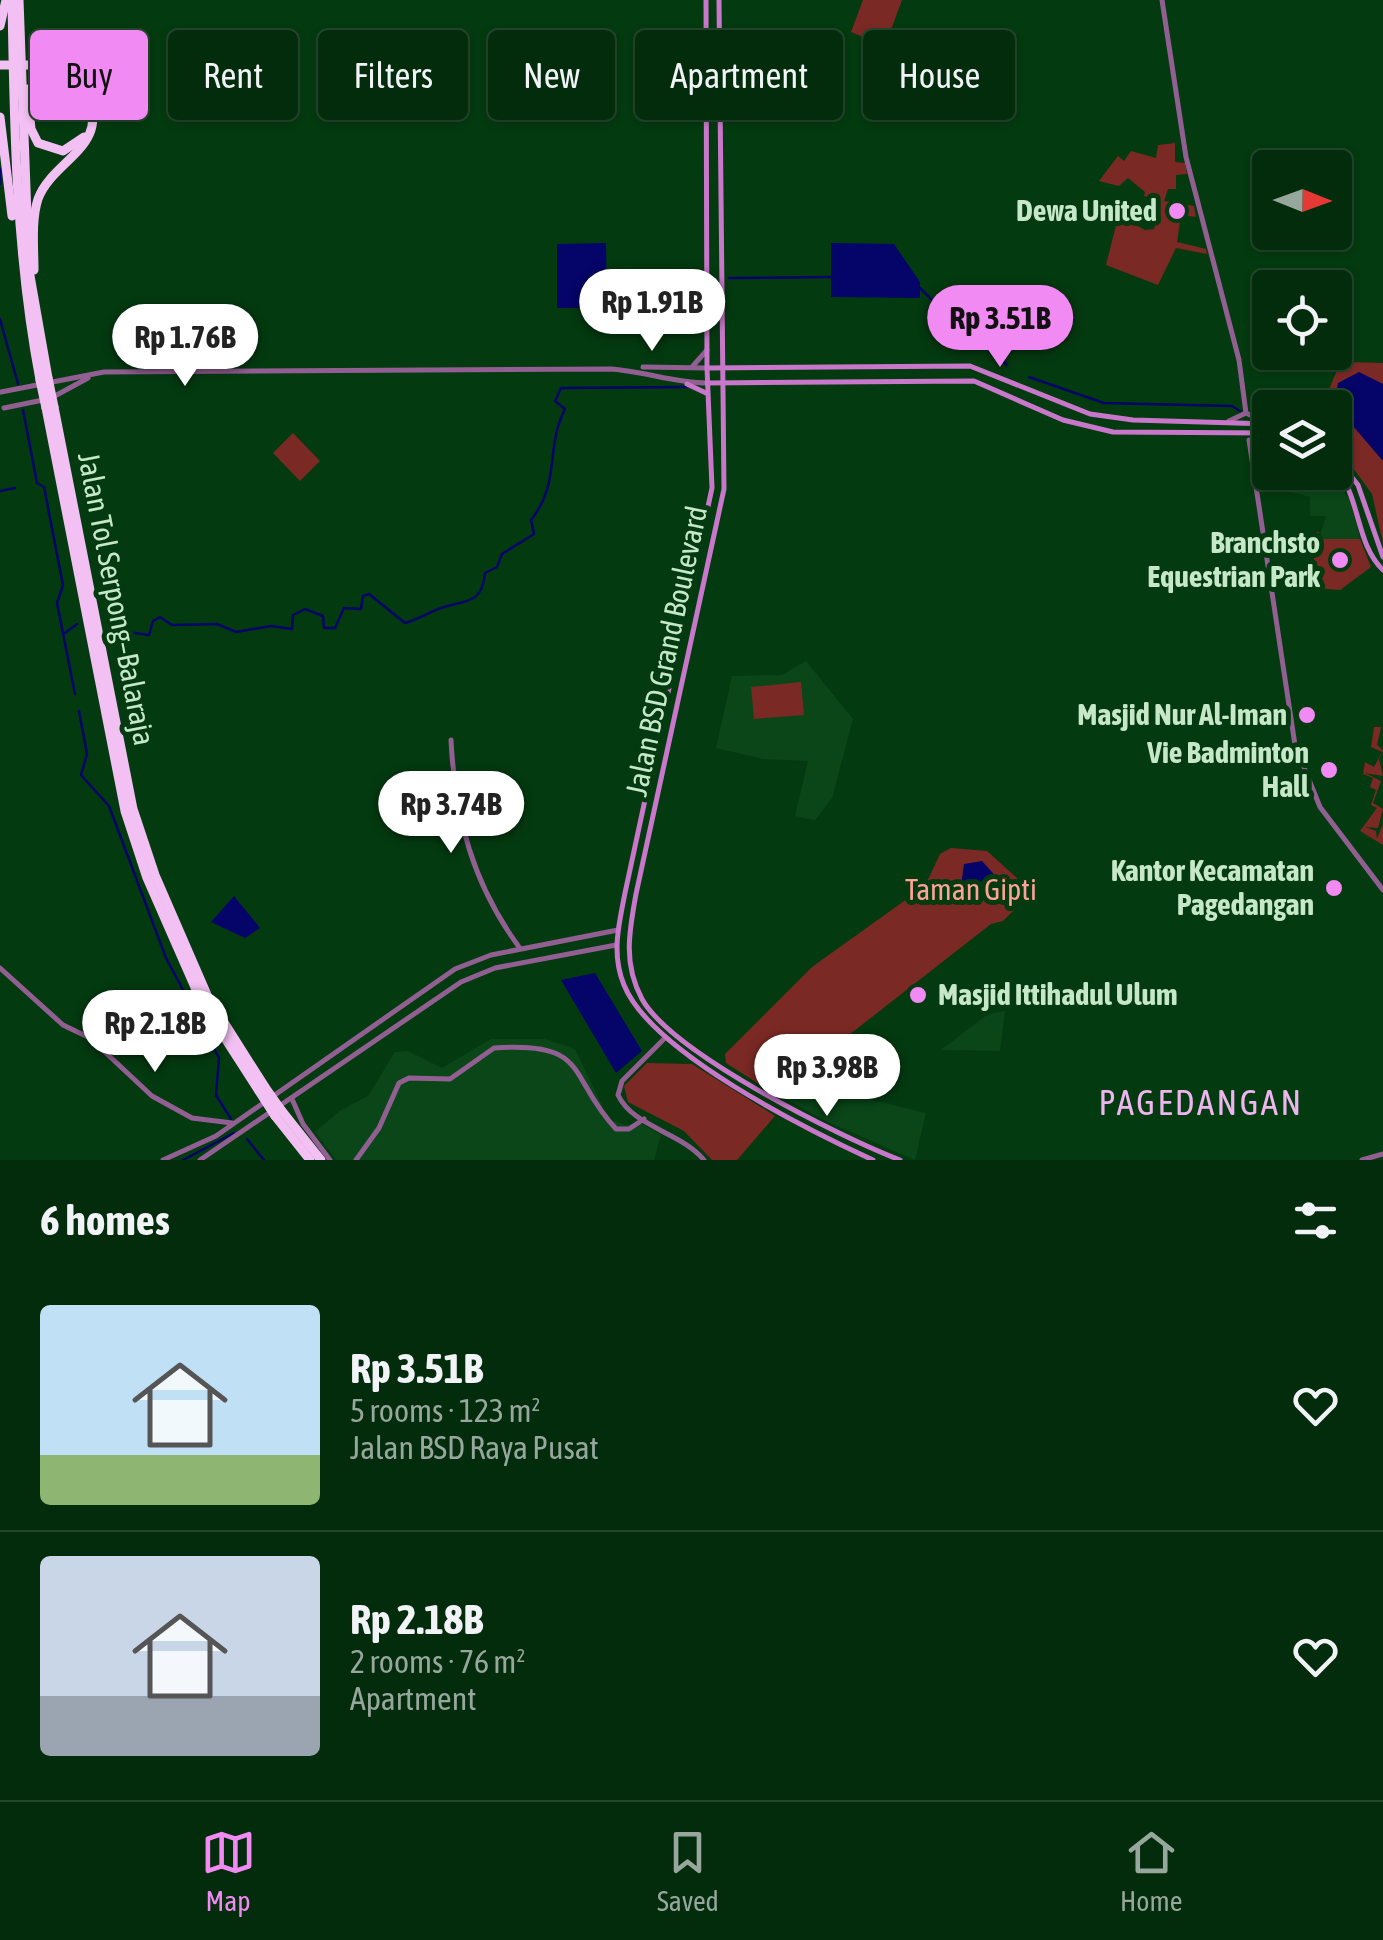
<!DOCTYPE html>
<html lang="en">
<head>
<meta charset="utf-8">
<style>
  body { margin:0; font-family:"Asap Condensed",sans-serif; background:#11381a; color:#f1f3f6; height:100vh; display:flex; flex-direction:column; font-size:38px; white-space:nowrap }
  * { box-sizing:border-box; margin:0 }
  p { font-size:32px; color:#97a79d }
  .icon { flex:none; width:55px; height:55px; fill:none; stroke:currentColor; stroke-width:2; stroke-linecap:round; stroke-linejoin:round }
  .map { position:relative; height:1160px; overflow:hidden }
  .sheet { display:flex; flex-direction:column; background:#032c0c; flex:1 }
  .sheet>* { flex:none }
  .hud { position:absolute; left:30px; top:30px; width:1325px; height:90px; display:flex; gap:20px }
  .needle { width:65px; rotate:91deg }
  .fabs { position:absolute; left:1252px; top:150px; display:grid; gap:20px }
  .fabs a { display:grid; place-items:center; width:100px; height:100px; border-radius:10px; background:#032c0c; box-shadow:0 2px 8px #0004,0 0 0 2px #24482d; font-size:50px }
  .price { position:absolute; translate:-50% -85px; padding:0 22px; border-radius:35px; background:#fff; color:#222; font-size:32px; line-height:65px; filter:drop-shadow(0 2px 5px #0008) }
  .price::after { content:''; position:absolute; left:50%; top:60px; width:30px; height:22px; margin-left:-15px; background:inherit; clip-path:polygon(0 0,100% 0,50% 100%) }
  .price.selected { background:#f28af3; color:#111 }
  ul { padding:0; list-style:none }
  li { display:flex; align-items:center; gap:30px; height:250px; padding:0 40px }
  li+li { border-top:2px solid #24482d }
  li span { display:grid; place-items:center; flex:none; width:280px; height:200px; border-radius:10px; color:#555 }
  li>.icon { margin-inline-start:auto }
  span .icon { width:120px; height:120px; fill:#fffc; stroke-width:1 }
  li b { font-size:42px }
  h2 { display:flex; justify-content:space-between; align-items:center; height:120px; padding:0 40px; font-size:42px }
  .chip { padding:0 35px; border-radius:10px; background:#032c0c; box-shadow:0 2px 8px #0004,0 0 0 2px #24482d; font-size:35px; line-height:90px }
  .chip.selected { background:#f28af3; color:#111 }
  .dock { display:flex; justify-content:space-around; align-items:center; height:140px; border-top:2px solid #24482d; background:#032c0c; font-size:28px; color:#97a79d }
  .dock a { display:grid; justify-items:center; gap:5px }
  .dock .selected { color:#f28af3 }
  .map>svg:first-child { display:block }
  .built { fill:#0a4618 }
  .green { fill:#7b2925 }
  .water { fill:#050468 }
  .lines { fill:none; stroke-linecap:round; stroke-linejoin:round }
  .stream { stroke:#050468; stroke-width:2.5 }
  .tertiary { stroke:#925f92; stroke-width:5 }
  .secondary { stroke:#c977ca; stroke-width:5 }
  .motorway { stroke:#f2c0f2; stroke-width:9 }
  .motorway-bridge { stroke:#f2c0f2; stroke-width:9 }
  .poi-dot { fill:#f28af3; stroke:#043a10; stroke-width:4 }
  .labels { text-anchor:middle; stroke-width:10; stroke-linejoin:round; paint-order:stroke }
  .poi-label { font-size:30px; font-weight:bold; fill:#c6e7c8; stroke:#043a10; text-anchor:end }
  .street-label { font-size:30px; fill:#c6e7c8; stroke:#043a10 }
  .park-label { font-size:30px; fill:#fea197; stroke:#043a10 }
  .quarter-label { font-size:35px; letter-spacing:2.5px; fill:#eeb5ee; stroke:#043a10 }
</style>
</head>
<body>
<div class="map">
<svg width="1383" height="1160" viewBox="0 0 1383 1160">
  <rect width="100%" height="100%" fill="#043a10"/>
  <g class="built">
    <path d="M 1253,439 L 1270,439 L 1270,472 L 1332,473 L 1350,501 L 1360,539 L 1319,539 L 1326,516 L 1310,516 L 1310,497 L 1291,492 L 1290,485 L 1259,484 Z"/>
    <path d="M 806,661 L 853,719 L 832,798 L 815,820 L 795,816 L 808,761 L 763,759 L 716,748 L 732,676 L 782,675 Z"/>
    <path d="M 1005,1011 L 1000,1051 L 941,1050 L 988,1014 Z"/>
    <path d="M 491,1039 L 545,1039 L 575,1049 L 609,1120 L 626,1125 L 640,1123 L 661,1135 L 654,1160 L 336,1160 L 315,1132 L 341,1110 L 368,1096 L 395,1052 L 408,1051 L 442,1068 Z"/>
    <path d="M 822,1056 L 827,1085 L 839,1092 L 926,1113 L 915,1160 L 828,1122 L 771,1091 L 781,1065 Z"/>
  </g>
  <g class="green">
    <path d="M 863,0 L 902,0 L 885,46 L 851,32 Z"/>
    <path d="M 1175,143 L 1175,162 L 1185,163 L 1187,174 L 1176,175 L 1176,189 L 1168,189 L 1164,201 L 1194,206 L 1196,217 L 1181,215 L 1177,242 L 1206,249 L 1207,254 L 1176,248 L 1158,285 L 1106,265 L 1116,225 L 1124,219 L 1145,230 L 1154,229 L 1159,201 L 1144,196 L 1145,192 L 1128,178 L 1119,186 L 1099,181 L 1118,156 L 1124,161 L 1131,151 L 1156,158 L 1158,145 Z"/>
    <path d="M 1348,362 L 1383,363 L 1383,543 L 1372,494 L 1343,454 L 1345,434 L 1335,426 L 1335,408 L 1321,408 L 1338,368 L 1347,367 Z"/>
    <path d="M 293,433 L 320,461 L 300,481 L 273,453 Z"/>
    <path d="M 1319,532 L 1320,539 L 1360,539 L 1371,567 L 1340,590 L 1313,588 L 1314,553 L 1307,550 L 1310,534 Z"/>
    <path d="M 801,682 L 804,715 L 754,719 L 751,687 Z"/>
    <path d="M 1383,719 L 1377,745 L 1383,750 L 1379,759 L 1383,776 L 1365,773 L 1381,781 L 1373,803 L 1383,809 L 1378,828 L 1365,827 L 1376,831 L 1377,839 L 1383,824 L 1383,845 L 1360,831 L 1377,808 L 1371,805 L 1376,790 L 1370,787 L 1373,778 L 1363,774 L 1365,762 L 1374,767 L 1382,752 L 1371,747 L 1374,727 L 1381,727 Z"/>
    <path d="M 951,848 L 987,851 L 1017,878 L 1015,909 L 1003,921 L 991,924 L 822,1056 L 781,1065 L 770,1091 L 726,1063 L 725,1054 L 812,967 L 925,886 L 940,854 Z"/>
    <path d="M 647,1063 L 692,1064 L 775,1116 L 737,1160 L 712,1160 L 684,1131 L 628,1102 L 624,1086 Z"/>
  </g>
  <g class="water">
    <path d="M 606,243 L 607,308 L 557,308 L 557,244 Z"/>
    <path d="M 831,243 L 894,244 L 920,282 L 920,298 L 831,297 Z"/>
    <path d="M 1359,372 L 1383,384 L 1383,461 L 1334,404 L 1338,383 Z"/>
    <path d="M 982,861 L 1001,882 L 1000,889 L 970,904 L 960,893 L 964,864 Z"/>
    <path d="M 234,896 L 260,928 L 245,938 L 211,922 Z"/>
    <path d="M 595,973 L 642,1051 L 616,1073 L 561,980 Z"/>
  </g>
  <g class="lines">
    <g class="stream">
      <path d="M 0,169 L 0,184"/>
      <path d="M 729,278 L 831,277"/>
      <path d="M 606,280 L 702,279"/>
      <path d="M 920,288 L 932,300"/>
      <path d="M 955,318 L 1007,365"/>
      <path d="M 0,319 L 18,384"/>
      <path d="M 1029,377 L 1104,403 L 1232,406 L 1240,411"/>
      <path d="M 23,410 L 37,483 L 44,487 L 63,585 L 57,603 L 75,694"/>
      <path d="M 0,491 L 15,488"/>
      <path d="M 107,619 L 120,631 L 149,635 L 153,621 L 160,617 L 172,625 L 217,624 L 236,632 L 271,626 L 292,629 L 293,615 L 305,609 L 323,616 L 324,628 L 335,628 L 344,608 L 361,609 L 363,596 L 369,594 L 405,623 C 419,619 431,611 444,607 C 467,600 482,604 485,573 L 497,567 L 502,554 L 534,534 L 531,520 C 561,483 545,448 565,409 L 555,401 L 561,388 L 686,387"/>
      <path d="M 65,633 L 77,624"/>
      <path d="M 79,711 L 87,754 L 81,775 L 109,806 L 166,958 L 219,1058 L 216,1095 L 231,1119"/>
      <path d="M 247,1139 L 264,1160"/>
      <path d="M 183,1160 L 234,1133"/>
    </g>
    <g class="tertiary">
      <path d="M 1162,0 L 1186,157 L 1239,360 L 1246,413"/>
      <path d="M 643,367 L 707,368"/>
      <path d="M 692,367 L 707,350"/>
      <path d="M 1,392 L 104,372 L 610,369 C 644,371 674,383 707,383"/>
      <path d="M 53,397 L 88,378"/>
      <path d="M 4,408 L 43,400"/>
      <path d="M 1246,413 L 1266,423"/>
      <path d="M 1229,421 L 1246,413"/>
      <path d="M 1249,440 L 1295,745 L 1320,807 L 1383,890"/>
      <path d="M 451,740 C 455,818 473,884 519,947"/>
      <path d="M 0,968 L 63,1025 L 90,1038 L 152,1096 L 192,1118 L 232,1123"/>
      <path d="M 664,1039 L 622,1081 L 618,1095 C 633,1127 681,1132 704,1160"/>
      <path d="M 292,1099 L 303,1124 L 330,1160"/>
      <path d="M 163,1160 L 216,1136 L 455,969 L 491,955 L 618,930"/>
      <path d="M 200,1160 L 461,982 L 495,968 L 616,945"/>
      <path d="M 356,1160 L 379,1128 L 399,1083 L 409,1078 L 450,1079 L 494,1048 C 591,1041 567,1077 616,1129 L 629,1129 L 644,1119"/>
      <path d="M 1362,1160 L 1383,1154"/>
    </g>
    <g class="secondary">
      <path d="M 706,0 L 707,368 L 712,488 L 625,893 C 619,924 611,954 624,985 C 651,1052 806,1129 873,1160"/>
      <path d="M 719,0 L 724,489 L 636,894 C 629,932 623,964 642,999 C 672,1053 840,1137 900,1160"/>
      <path d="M 707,368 L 970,366 L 1090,414 L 1133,420 L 1270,424"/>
      <path d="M 707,383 L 974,381 L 1063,420 L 1113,432 L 1270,433"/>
      <path d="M 687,384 L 706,393"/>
      <path d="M 1335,456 L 1358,485 L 1383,557"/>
      <path d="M 1335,467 C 1361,497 1355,543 1383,570"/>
    </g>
    <g class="motorway">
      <path d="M 12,0 C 14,128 16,254 40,380"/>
      <path d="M 19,0 L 29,270 L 48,378"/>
      <path d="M 0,26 L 6,0"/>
      <path d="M 27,89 L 31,129 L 38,143 L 63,151 L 84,137"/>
      <path d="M 0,117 L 12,216"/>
      <path d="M 34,270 C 34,248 31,221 38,199 C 52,160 113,146 86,94 C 77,77 60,69 42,65"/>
      <path d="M 54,407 L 133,809 L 155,875 L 208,997 L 265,1087"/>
      <path d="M 46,408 L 125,811 L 147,878 L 201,1001 L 259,1091"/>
      <path d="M 282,1111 L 321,1160"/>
      <path d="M 275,1116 L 310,1160"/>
    </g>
    <g class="motorway-bridge">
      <path d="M 0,65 L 42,65"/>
      <path d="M 48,378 L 54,407"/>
      <path d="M 40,380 L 46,408"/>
      <path d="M 265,1087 L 282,1111"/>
      <path d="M 259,1091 L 275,1116"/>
    </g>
  </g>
  <g class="poi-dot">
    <circle cx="1177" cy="211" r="10"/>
    <circle cx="1340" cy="560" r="10"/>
    <circle cx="1307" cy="715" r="10"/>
    <circle cx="1329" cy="770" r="10"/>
    <circle cx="1334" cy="888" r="10"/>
    <circle cx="918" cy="995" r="10"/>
  </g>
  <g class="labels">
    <g class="poi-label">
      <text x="1157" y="221">Dewa United</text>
      <text x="1320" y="553">Branchsto<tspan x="1320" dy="34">Equestrian Park</tspan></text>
      <text x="1287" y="725">Masjid Nur Al-Iman</text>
      <text x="1309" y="763">Vie Badminton<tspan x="1309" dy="34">Hall</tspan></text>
      <text x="1314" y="881">Kantor Kecamatan<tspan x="1314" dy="34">Pagedangan</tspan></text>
      <text x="938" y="1005" text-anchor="start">Masjid Ittihadul Ulum</text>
    </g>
    <g class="street-label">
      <text transform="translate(116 599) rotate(79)" y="10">Jalan Tol Serpong–Balaraja</text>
      <text transform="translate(667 651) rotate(-78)" y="10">Jalan BSD Grand Boulevard</text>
    </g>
    <g class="park-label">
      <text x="971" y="900">Taman Gipti</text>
    </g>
    <g class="quarter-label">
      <text x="1201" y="1115">PAGEDANGAN</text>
    </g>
  </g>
</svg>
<div class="fabs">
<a><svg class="needle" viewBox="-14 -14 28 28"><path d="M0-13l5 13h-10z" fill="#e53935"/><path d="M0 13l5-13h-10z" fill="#97a79d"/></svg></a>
<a><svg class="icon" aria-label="locate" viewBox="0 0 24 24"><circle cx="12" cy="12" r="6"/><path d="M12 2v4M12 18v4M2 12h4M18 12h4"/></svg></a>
<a><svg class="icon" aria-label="layers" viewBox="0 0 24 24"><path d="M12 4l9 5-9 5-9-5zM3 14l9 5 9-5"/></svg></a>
</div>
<b class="price" style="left:652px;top:354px">Rp 1.91B</b>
<b class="price selected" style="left:1000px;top:370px">Rp 3.51B</b>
<b class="price" style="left:185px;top:389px">Rp 1.76B</b>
<b class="price" style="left:451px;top:856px">Rp 3.74B</b>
<b class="price" style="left:155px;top:1075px">Rp 2.18B</b>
<b class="price" style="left:827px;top:1119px">Rp 3.98B</b>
<div class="hud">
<a class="chip selected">Buy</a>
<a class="chip">Rent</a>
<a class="chip">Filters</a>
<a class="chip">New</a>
<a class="chip">Apartment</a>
<a class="chip">House</a>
</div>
</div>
<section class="sheet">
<h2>6 homes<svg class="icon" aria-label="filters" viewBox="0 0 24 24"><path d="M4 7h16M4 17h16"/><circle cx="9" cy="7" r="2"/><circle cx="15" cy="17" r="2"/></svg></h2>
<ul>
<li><span style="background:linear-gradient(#bfe0f5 75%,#8fb573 0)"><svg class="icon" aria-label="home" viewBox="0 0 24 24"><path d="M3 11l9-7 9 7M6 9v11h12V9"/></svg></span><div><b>Rp 3.51B</b><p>5 rooms · 123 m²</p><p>Jalan BSD Raya Pusat</p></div><svg class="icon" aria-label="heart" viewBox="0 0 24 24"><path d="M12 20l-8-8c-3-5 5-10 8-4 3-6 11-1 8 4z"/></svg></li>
<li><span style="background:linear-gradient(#c9d6e8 70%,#9aa5b1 0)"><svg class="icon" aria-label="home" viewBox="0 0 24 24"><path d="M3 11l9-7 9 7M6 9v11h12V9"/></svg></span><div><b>Rp 2.18B</b><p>2 rooms · 76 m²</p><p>Apartment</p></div><svg class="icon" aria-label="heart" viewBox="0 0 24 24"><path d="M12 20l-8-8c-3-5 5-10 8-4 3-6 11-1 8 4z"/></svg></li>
</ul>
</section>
<nav class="dock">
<a class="selected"><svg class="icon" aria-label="map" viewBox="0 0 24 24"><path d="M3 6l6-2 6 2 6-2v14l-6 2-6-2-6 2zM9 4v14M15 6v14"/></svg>Map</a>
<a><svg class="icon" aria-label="saved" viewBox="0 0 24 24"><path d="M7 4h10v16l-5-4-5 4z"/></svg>Saved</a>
<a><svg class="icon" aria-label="home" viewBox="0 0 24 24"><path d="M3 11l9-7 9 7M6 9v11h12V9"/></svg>Home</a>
</nav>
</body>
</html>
